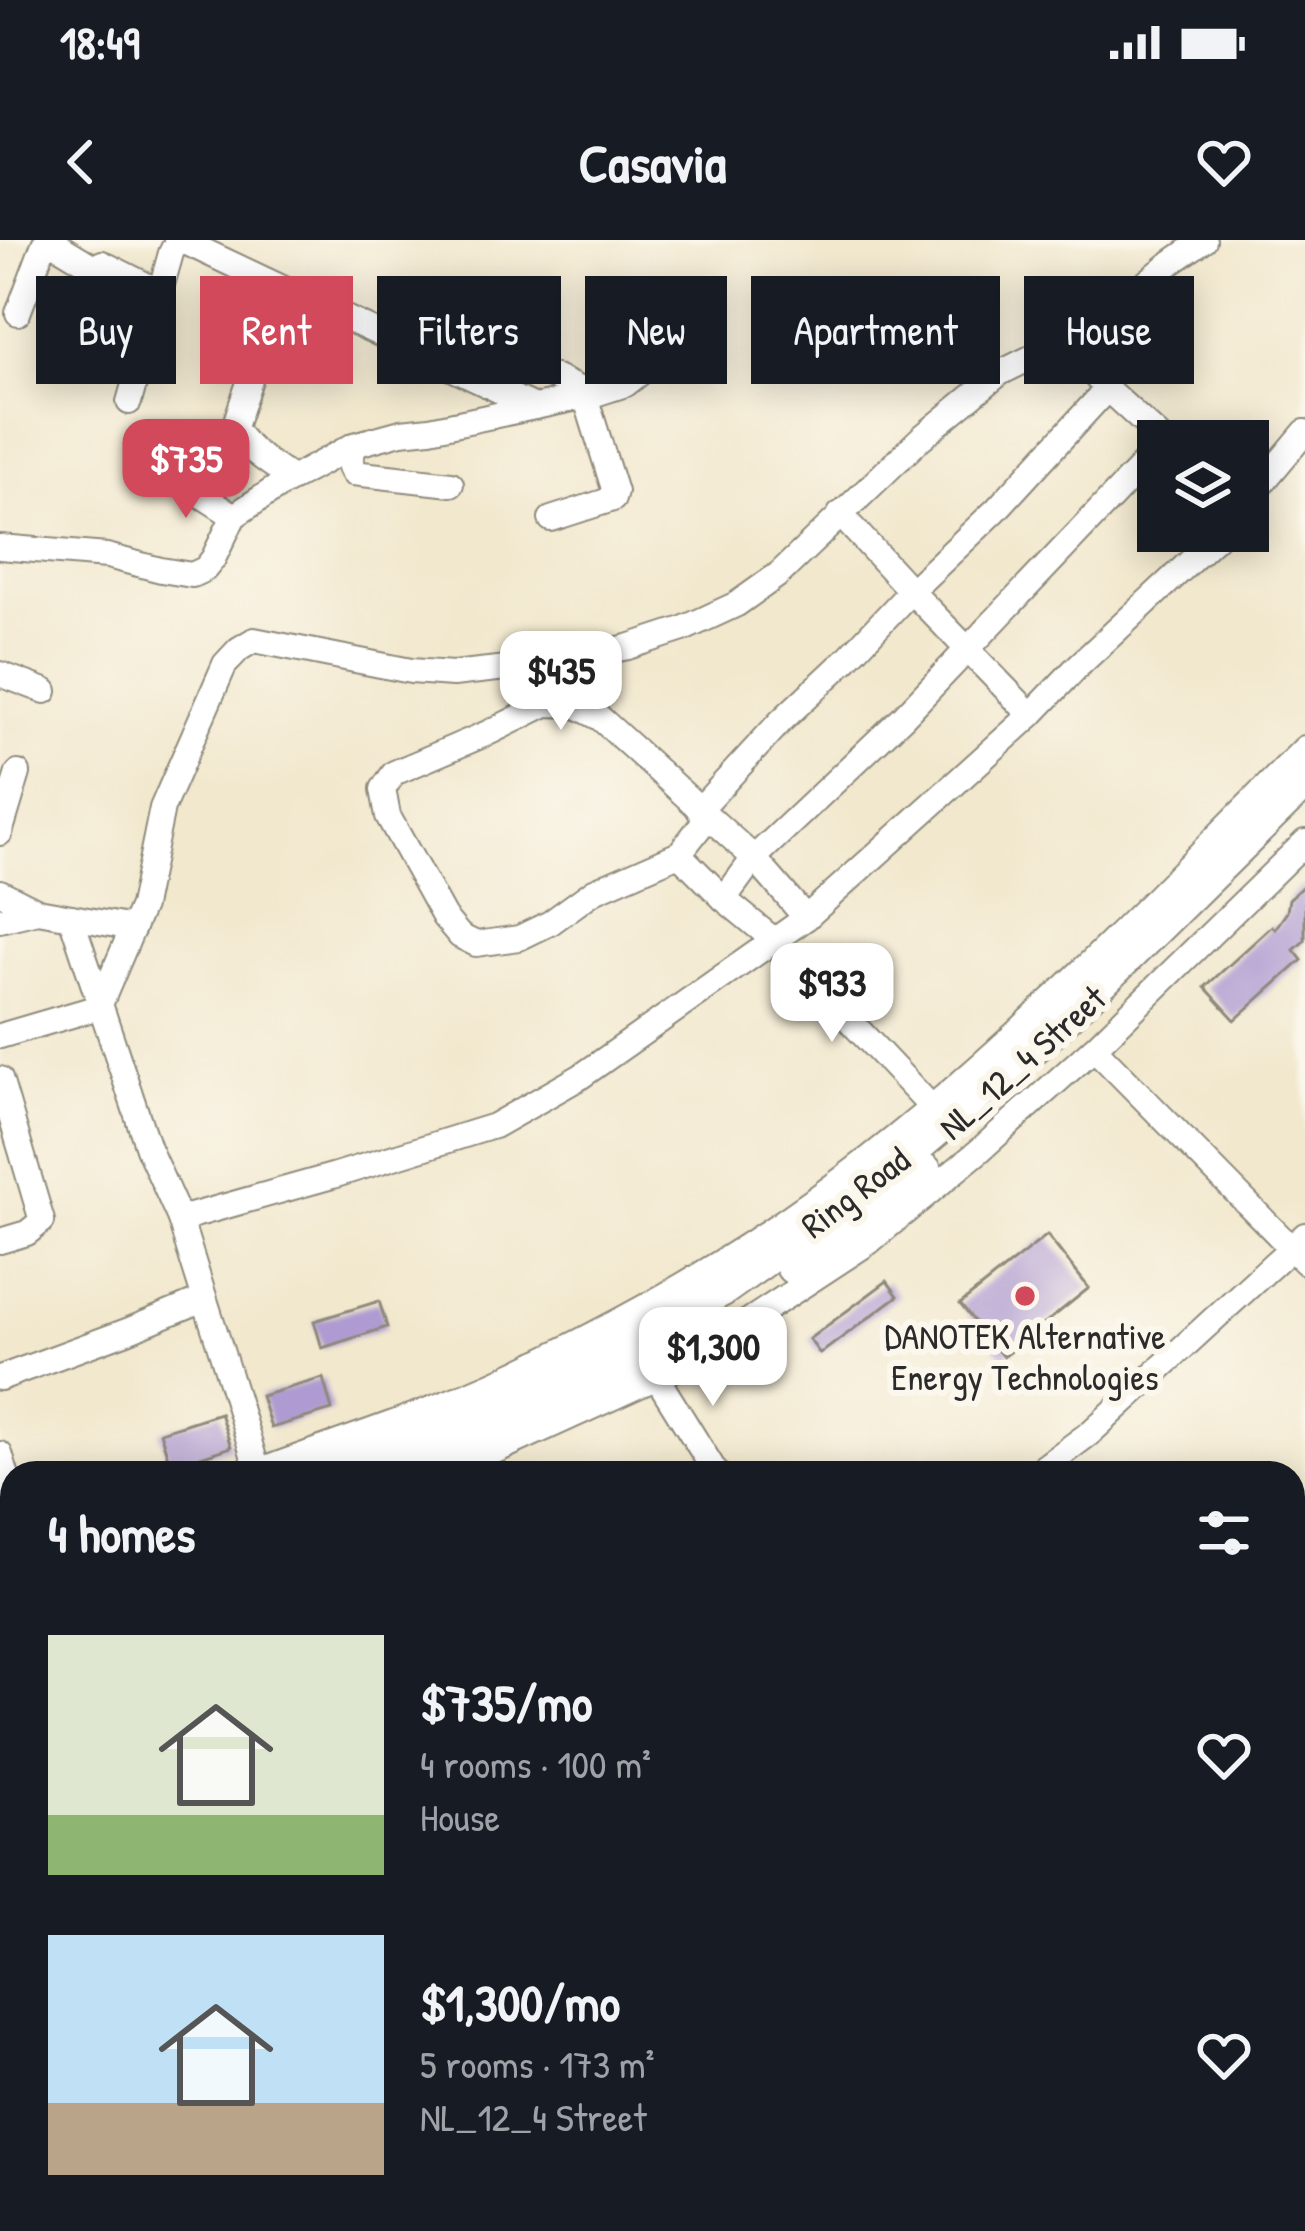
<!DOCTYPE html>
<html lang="en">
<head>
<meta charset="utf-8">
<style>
  body { margin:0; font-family:"Patrick Hand",sans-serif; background:#242831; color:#f1f3f6; height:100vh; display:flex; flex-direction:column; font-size:45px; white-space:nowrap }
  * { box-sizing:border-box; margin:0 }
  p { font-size:39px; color:#9ea1a6 }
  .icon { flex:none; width:66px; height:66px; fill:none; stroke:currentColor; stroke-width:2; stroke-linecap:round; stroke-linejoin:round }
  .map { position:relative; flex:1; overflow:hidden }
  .details { position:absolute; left:0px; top:1221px; width:1305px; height:771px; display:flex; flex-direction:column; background:#171b24; border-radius:36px 36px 0 0; box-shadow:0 6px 30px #0003 }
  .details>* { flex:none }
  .top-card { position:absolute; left:36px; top:36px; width:1233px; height:108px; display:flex; gap:24px }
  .tools { position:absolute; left:1137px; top:180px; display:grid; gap:24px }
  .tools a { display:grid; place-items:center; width:132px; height:132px; border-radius:0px; background:#171b24; box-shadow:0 6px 30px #0003; font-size:60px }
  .price { position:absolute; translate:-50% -102px; padding:0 27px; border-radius:24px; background:#fff; color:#222; font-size:39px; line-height:78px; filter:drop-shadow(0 3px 6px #0008) }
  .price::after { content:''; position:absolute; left:50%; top:72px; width:36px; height:27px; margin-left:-18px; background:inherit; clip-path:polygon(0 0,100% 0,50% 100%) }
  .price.current { background:#d1495b; color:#fff }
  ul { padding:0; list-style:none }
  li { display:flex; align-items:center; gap:36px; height:300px; padding:0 48px }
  li span { display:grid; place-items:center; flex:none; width:336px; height:240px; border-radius:0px; color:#555 }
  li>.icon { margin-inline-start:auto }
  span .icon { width:144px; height:144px; fill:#fffc; stroke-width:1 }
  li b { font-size:51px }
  h2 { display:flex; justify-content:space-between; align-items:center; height:144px; padding:0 48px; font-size:51px }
  .pill { padding:0 42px; border-radius:0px; background:#171b24; box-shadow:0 6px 30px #0003; font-size:42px; line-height:108px }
  .pill.current { background:#d1495b; color:#fff }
  .status { display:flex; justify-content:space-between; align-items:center; height:84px; padding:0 60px; background:#171b24; direction:ltr }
  .status svg { height:33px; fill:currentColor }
  header { display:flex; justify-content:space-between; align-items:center; height:156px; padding:0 48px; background:#171b24; font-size:54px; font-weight:700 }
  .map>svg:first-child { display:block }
  .building { fill:#af9bd1 }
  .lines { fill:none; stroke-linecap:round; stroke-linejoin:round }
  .minor-casing { stroke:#8e8a7c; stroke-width:28 }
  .highway-casing { stroke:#8e8a7c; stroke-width:40 }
  .minor { stroke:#fff; stroke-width:24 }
  .highway { stroke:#fff; stroke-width:36 }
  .poi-dot { fill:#d1495b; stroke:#fbf7ec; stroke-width:4.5 }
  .labels { text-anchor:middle; stroke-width:12; stroke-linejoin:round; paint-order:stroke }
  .street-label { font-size:36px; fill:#2b2b2b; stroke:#fbf7ec }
  .poi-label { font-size:36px; fill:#2b2b2b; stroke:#fbf7ec }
</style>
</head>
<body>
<div class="status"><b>18:49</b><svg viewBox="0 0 49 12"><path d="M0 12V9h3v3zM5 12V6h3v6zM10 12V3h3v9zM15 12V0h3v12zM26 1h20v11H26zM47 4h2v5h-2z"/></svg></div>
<header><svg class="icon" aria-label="back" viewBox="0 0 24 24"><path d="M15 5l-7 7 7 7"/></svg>Casavia<svg class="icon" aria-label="heart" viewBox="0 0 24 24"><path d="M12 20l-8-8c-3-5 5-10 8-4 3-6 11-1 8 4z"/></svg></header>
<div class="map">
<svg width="1305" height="1991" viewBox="0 0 1305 1991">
  <rect width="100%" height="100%" fill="#fbf7ec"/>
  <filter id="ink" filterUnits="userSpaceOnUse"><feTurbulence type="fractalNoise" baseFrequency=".00833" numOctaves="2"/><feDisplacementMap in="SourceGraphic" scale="24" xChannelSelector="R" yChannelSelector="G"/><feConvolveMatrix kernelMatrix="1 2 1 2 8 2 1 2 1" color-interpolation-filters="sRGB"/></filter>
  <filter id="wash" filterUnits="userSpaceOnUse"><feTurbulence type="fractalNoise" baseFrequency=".004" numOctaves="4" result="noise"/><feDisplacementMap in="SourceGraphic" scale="48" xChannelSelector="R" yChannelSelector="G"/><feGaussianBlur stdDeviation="2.7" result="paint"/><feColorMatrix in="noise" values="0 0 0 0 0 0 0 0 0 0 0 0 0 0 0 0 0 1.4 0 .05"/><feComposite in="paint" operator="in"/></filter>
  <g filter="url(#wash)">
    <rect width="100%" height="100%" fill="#f2e8ce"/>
    <g id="blocks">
      <g class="building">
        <path d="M 1305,644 L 1305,700 L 1294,710 L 1302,720 L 1235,780 L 1205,747 L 1272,686 L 1275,689 L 1287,672 L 1289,659 Z"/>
        <path d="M 1047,995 L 1089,1048 L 1003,1117 L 960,1064 Z"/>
        <path d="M 887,1041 L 898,1056 L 820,1114 L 809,1099 Z"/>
        <path d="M 379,1061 L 387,1087 L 322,1108 L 314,1081 Z"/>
        <path d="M 323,1138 L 332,1170 L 271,1188 L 261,1156 Z"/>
        <path d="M 220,1173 L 231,1207 L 171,1227 L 160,1192 Z"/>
      </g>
    </g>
  </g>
  <g filter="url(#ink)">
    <use href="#blocks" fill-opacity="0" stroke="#8e8a7c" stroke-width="3"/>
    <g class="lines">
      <defs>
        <g id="minor">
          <path d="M 281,48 L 234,187 C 244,209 272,224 292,239"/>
          <path d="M 18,73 L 44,4 L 49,0 L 97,29"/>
          <path d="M 433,80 L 592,155"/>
          <path d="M 66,111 L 97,29 L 102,23 L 160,52"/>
          <path d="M 1107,149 L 1164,201"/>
          <path d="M 129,162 L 171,13 L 175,5 L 185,2 L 534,167"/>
          <path d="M 354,205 L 350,227 L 353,233 L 451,244"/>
          <path d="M 171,236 L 234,276"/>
          <path d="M 1248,260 L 1305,192"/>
          <path d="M 551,279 L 613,259 L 615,252 L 585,156"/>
          <path d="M 0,307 L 107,316 L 161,330 L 192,335 L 205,329 L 213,319 L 234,276 L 279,246 L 354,205 L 401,192 L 430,189 L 592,155 L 626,144 L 690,94"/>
          <path d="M 0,434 L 45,451"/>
          <path d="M 1031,475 L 911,351 L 996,270 L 1107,149 L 1063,101"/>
          <path d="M 699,570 L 781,481 L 847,419 L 911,351 L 840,274"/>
          <path d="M 707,578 L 679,614 L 594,651 L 550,683 L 519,698 L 476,704 L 460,696 L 444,677 L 388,576 L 383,549 L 394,533 L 490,492 L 546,464 L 575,465 L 600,478 L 754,618 L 806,678"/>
          <path d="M 0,593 L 18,533"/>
          <path d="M 679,614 L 724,659 L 775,701 L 933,869"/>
          <path d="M 0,652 L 38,671 L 133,688"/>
          <path d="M 724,659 L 754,618 L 903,477 L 1158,209"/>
          <path d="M 71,677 L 148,908 L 180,979"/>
          <path d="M 0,680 L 38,671"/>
          <path d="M 0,796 L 99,767 L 142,666 L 162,568 L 225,424 L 239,409 L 254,400 L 411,431 L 453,434 L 550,423 L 628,407 L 683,389 L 737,364 L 779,334 L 921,198 L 1000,133 L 1091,88 L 1168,25 L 1204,0"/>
          <path d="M 1094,808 L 1305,1022"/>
          <path d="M 0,839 L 42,981 L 27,993 L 0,1001"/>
          <path d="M 0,1138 L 127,1091 L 204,1059"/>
          <path d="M 657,1138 L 716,1233"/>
          <path d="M 0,1214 L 12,1253"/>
          <path d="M 258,1232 C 234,1147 205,1063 180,979 L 336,935 L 494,886 L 580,837 L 806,678 L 1031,475 L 1077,427 L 1223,291"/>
          <path d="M 255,1233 C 339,1201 428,1174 510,1136 C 581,1102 652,1065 718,1024 C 942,887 1121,691 1305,508"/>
          <path d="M 447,1233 L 677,1128 L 869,1002 L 979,911 L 1094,808 L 1305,602"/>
          <path d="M 1036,1233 L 1090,1193 L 1305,995"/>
          <path d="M 0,1311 L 12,1307"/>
          <path d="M 1293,1647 L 1305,1624"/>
          <path d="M 0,1685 L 12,1681"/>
          <path d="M 0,1784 L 12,1787"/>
          <path d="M 670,1980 L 710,1991"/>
          <path d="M 544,1991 L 550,1980"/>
          <path d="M 1103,1991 L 1110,1980"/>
        </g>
        <g id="highway">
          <path d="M 794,1026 L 873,973 L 924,932"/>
          <path d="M 316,1233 L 397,1205 L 493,1164 L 581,1122 L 722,1048 L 876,939 L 1041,799 L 1305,540"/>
          <path d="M 392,1233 L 553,1166 L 708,1084"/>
          <path d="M 0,1334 L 12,1330"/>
          <path d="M 0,1394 L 12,1387"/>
        </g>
      </defs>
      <use href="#minor" class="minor-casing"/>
      <use href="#highway" class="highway-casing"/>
      <use href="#minor" class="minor"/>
      <use href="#highway" class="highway"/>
    </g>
  </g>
  <circle class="poi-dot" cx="1025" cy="1056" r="12"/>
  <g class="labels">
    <g class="street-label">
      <text transform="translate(1022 822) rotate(-42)" y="13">NL_12_4 Street</text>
      <text transform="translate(855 952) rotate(-37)" y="13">Ring Road</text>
    </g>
    <g class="poi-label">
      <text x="1025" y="1109">DANOTEK Alternative<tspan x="1025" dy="41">Energy Technologies</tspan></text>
    </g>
  </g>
</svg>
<div class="tools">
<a><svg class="icon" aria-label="layers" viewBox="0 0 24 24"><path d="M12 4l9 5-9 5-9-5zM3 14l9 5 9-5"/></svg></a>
</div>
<b class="price current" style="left:186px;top:281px">$735</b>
<b class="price" style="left:561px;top:493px">$435</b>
<b class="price" style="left:832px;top:805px">$933</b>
<b class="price" style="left:713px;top:1169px">$1,300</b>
<div class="top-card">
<a class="pill">Buy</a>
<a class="pill current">Rent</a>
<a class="pill">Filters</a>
<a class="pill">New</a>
<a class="pill">Apartment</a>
<a class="pill">House</a>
</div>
<section class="details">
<h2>4 homes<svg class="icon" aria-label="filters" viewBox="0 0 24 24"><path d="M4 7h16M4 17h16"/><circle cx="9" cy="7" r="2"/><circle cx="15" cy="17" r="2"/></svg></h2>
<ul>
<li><span style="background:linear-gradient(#dfe7d0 75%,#8fb573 0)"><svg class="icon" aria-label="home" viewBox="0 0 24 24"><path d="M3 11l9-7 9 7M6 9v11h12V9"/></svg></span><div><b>$735/mo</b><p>4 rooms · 100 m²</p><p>House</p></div><svg class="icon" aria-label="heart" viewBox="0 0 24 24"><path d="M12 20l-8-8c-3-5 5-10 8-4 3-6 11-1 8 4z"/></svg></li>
<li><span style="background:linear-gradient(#bfe0f5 70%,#b9a48a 0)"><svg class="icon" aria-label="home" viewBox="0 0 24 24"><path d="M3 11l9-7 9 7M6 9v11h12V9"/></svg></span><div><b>$1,300/mo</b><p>5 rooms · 173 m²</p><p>NL_12_4 Street</p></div><svg class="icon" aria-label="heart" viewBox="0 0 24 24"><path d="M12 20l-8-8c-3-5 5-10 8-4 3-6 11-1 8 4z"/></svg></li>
</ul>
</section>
</div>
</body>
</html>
